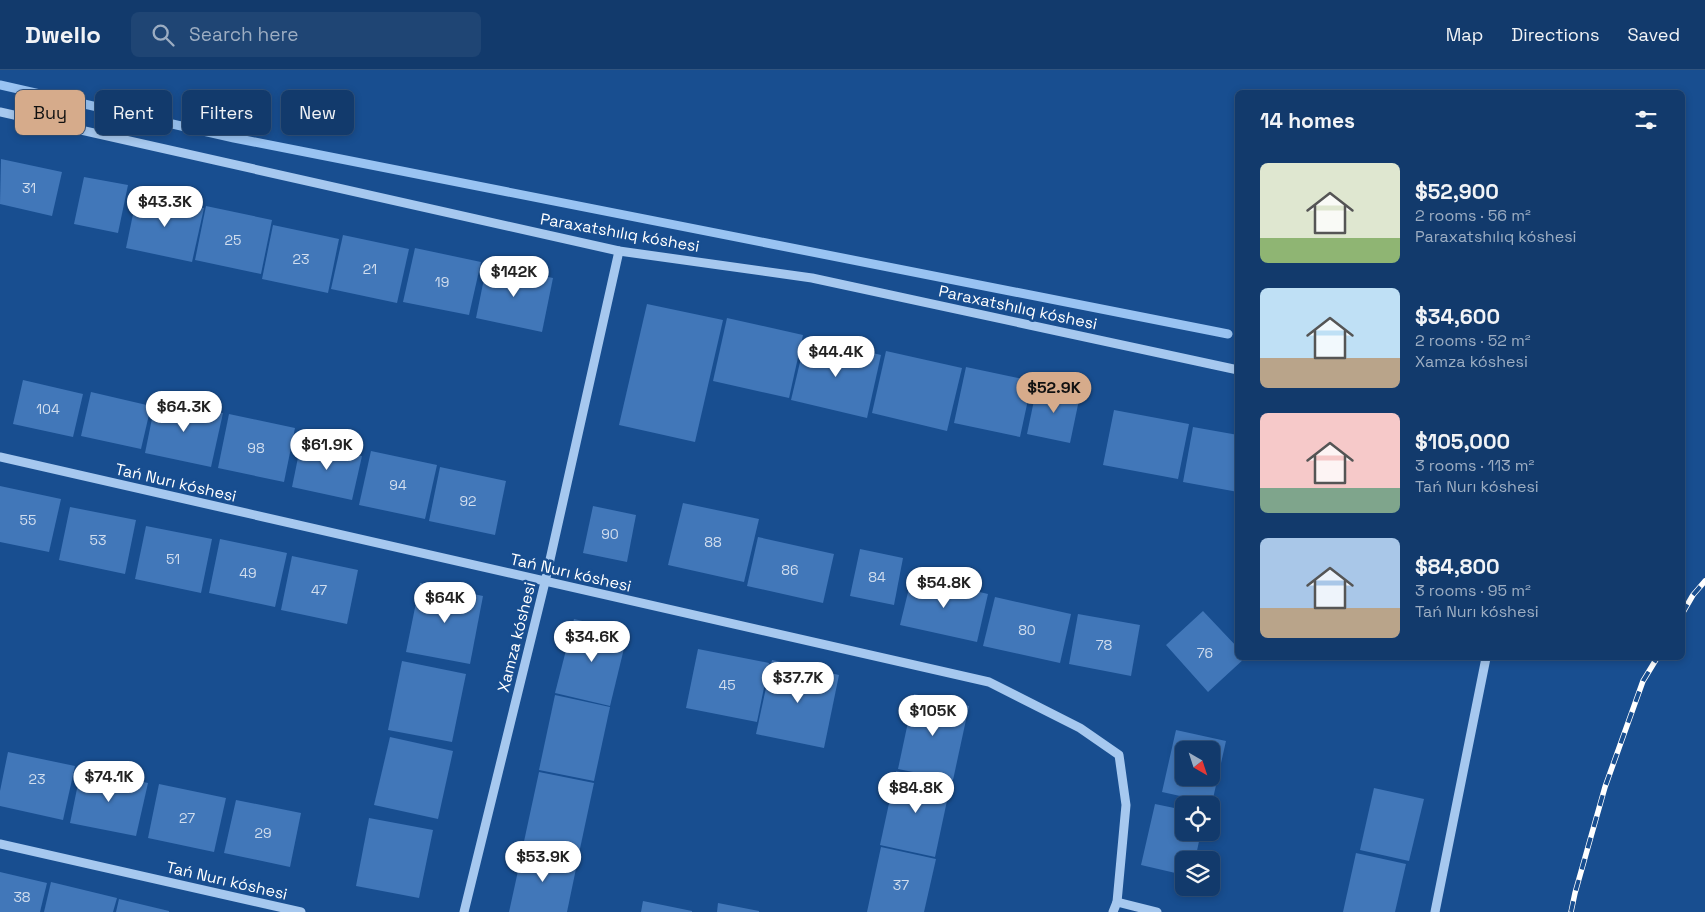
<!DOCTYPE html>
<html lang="en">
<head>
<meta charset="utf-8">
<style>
  body { margin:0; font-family:"Space Grotesk",sans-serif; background:#1f4574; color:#f1f3f6; height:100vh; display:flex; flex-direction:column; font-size:19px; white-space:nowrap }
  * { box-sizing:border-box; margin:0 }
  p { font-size:16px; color:#9cadc2 }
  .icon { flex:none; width:28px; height:28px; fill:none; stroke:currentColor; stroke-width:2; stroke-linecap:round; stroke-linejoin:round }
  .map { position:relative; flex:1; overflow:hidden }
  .panel { position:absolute; left:1235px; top:20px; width:450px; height:570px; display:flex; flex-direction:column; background:#123a6c; border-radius:8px; box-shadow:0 2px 8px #0003,0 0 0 1px #31547f }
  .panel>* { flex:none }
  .hud { position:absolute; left:15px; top:20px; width:475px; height:45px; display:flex; gap:10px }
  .needle { width:32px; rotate:141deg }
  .fabs { position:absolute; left:1175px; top:671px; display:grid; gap:10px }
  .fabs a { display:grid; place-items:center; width:45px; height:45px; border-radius:8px; background:#123a6c; box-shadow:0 2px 8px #0003,0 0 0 1px #31547f; font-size:25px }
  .price { position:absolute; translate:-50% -42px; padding:0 11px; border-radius:18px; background:#fff; color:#222; font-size:16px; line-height:32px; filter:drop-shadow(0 1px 2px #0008) }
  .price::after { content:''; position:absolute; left:50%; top:30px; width:15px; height:11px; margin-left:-8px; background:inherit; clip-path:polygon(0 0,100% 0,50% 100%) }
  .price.on { background:#d6ab8b; color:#111 }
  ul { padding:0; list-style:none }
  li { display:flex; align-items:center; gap:15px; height:125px; padding:0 25px }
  li span { display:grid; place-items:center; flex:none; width:140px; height:100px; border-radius:8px; color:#555 }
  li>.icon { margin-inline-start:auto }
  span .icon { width:60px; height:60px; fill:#fffc; stroke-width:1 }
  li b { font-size:21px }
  h2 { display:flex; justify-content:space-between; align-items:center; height:60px; padding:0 25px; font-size:21px }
  .tag { padding:0 18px; border-radius:8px; background:#123a6c; box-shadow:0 2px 8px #0003,0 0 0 1px #31547f; font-size:18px; line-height:45px }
  .tag.on { background:#d6ab8b; color:#111 }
  header { display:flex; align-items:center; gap:30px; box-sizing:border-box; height:70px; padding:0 25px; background:#123a6c; border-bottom:1px solid #31547f }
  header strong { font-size:24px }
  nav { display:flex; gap:28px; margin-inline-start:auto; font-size:18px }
  .search { width:350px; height:45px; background:#1f4574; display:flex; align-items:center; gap:12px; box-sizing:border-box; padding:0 18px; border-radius:8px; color:#9cadc2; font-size:19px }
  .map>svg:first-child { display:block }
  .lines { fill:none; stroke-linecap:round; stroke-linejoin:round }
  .stream { stroke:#99c3f2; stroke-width:9 }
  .building { fill:#4177b9; fill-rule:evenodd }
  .minor { stroke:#a6c8ef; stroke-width:9 }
  .rail-casing { stroke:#fff; stroke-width:5.5 }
  .rail { stroke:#184e90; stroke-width:4; stroke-dasharray:11; stroke-linecap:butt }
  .labels { text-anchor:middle; stroke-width:5; stroke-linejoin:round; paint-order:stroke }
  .number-label { font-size:14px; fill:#d0ddee }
  .street-label { font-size:16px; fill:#fff; stroke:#184e90 }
</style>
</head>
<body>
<header>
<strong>Dwello</strong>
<div class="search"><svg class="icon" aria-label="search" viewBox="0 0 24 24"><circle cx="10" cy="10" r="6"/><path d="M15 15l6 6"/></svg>Search here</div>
<nav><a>Map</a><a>Directions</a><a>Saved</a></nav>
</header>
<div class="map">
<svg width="1705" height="842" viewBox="0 0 1705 842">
  <rect width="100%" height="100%" fill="#184e90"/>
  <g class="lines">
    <path class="stream" d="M 0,15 L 234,68 L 1228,264"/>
  </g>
  <g class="building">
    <path d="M 1,89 L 62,102 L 52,146 L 0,134 Z"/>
    <path d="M 84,107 L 128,115 L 118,163 L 74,154 Z"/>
    <path d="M 137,125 L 204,138 L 192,192 L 126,178 Z"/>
    <path d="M 206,136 L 272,150 L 261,204 L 195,190 Z"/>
    <path d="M 273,155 L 339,169 L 328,223 L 262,209 Z"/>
    <path d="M 343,165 L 409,179 L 397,233 L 331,219 Z"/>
    <path d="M 415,178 L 481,192 L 469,245 L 403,232 Z"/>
    <path d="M 487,194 L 553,208 L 542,262 L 476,248 Z"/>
    <path d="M 647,234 L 723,250 L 695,372 L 619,355 Z"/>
    <path d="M 727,248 L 803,265 L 789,328 L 713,311 Z"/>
    <path d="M 806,267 L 881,285 L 867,348 L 791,330 Z"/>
    <path d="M 886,281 L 962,298 L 947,361 L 872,343 Z"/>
    <path d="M 966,297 L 1032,311 L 1020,367 L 954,353 Z"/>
    <path d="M 23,310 L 83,324 L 73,367 L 13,354 Z"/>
    <path d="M 1037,316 L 1080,325 L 1070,373 L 1027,364 Z"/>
    <path d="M 91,322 L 151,336 L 141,379 L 81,366 Z"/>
    <path d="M 156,329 L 223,343 L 211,397 L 145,383 Z"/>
    <path d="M 1114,340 L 1189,354 L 1178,409 L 1103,395 Z"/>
    <path d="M 229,344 L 295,358 L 284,412 L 218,398 Z"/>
    <path d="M 1193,357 L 1238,365 L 1238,422 L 1183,412 Z"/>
    <path d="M 301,373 L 362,386 L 352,430 L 292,417 Z"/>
    <path d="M 371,381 L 437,395 L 425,449 L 359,435 Z"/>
    <path d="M 440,397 L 506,411 L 495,465 L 429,451 Z"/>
    <path d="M 0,416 L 61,429 L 49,482 L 0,472 Z"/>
    <path d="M 683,433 L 759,449 L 744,512 L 668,495 Z"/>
    <path d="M 593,436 L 636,445 L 627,492 L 583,483 Z"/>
    <path d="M 70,437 L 136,450 L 125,504 L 59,490 Z"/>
    <path d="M 146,456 L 212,469 L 201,523 L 135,509 Z"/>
    <path d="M 758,467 L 834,484 L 823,533 L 747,516 Z"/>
    <path d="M 220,469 L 287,483 L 275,537 L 209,523 Z"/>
    <path d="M 860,479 L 903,488 L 894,535 L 850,526 Z"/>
    <path d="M 292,486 L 358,500 L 347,554 L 281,540 Z"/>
    <path d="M 912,506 L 988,524 L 977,572 L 900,555 Z"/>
    <path d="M 420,513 L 483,526 L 470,594 L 406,582 Z"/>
    <path d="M 995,527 L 1071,544 L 1060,593 L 983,576 Z"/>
    <path d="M 1203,541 L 1238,578 L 1238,588 L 1245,588 L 1208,622 L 1166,575 Z"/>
    <path d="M 1078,544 L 1140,555 L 1131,606 L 1069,594 Z"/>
    <path d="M 574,549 L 628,562 L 610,636 L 555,623 Z"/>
    <path d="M 698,579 L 769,593 L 757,652 L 686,638 Z"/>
    <path d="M 772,590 L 839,605 L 824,678 L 756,664 Z"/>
    <path d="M 402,591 L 466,604 L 452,672 L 388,660 Z"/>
    <path d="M 914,624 L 969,636 L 953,710 L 898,699 Z"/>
    <path d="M 555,625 L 610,637 L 594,711 L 539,700 Z"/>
    <path d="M 1176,660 L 1226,671 L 1212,733 L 1162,722 ZM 1184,680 L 1211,680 L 1211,708 L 1184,708 Z"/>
    <path d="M 390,667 L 453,681 L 438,749 L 374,735 Z"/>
    <path d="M 8,682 L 75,696 L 63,750 L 0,736 L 0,721 Z"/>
    <path d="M 81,699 L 148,713 L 136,766 L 70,753 Z"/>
    <path d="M 896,701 L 951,712 L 935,787 L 880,775 Z"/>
    <path d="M 539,702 L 594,713 L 578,788 L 523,776 Z"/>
    <path d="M 159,714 L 226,728 L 214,782 L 148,768 Z"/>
    <path d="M 1374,718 L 1424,729 L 1409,791 L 1360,780 Z"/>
    <path d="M 236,730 L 301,743 L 290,797 L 224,783 Z"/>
    <path d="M 1155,734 L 1184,740 L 1184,762 L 1201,762 L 1195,790 L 1184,790 L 1184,805 L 1141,795 Z"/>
    <path d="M 369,748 L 433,760 L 419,828 L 356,816 Z"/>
    <path d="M 881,777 L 936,789 L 924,842 L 867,842 Z"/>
    <path d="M 523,778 L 578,789 L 567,842 L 509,842 Z"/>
    <path d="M 1356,783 L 1406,794 L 1395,842 L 1343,842 Z"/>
    <path d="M 0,802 L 47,813 L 40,842 L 0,842 Z"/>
    <path d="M 51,812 L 117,828 L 113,842 L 44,842 Z"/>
    <path d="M 119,829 L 169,841 L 169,842 L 116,842 Z"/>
    <path d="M 643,831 L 692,841 L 692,842 L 641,842 Z"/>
    <path d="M 718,833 L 759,841 L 759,842 L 717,842 Z"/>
  </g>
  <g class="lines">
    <g class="minor">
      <path d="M 0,42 L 619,181 L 812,208 L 1238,300"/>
      <path d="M 0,387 L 989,612 L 1080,658 L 1119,685 L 1126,735 L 1117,832 L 1113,842"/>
      <path d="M 0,774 L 301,842"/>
      <path d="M 1117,832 L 1157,842"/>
      <path d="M 464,842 L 545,512 L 619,181"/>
      <path d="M 1435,842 L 1486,588"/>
    </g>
    <defs>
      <g id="rail">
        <path d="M 1682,544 L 1693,525 L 1705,511"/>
        <path d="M 1571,842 L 1575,823 L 1605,717 L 1643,611 L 1657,588"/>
      </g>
    </defs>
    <use href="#rail" class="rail-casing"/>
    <use href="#rail" class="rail"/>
  </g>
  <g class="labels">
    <g class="number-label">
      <text x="29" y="123">31</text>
      <text x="233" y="175">25</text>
      <text x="301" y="194">23</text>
      <text x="370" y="204">21</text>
      <text x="442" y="217">19</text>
      <text x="48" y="344">104</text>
      <text x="256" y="383">98</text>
      <text x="398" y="420">94</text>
      <text x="468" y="436">92</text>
      <text x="28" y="455">55</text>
      <text x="610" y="469">90</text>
      <text x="98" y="475">53</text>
      <text x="713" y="477">88</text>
      <text x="173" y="494">51</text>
      <text x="790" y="505">86</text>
      <text x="248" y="508">49</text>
      <text x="877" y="512">84</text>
      <text x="319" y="525">47</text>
      <text x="1027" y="565">80</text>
      <text x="1104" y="580">78</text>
      <text x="1205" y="588">76</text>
      <text x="727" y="620">45</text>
      <text x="37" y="714">23</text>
      <text x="187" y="753">27</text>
      <text x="263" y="768">29</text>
      <text x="901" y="820">37</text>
      <text x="22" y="832">38</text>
    </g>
    <g class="street-label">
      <text transform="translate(620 162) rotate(10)" y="6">Paraxatshılıq kóshesi</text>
      <text transform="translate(1018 237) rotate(12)" y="6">Paraxatshılıq kóshesi</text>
      <text transform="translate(176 412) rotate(13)" y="6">Tań Nurı kóshesi</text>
      <text transform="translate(571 502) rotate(13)" y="6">Tań Nurı kóshesi</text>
      <text transform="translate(516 567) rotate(-76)" y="6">Xamza kóshesi</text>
      <text transform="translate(227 810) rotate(13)" y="6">Tań Nurı kóshesi</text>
    </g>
  </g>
</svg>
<div class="fabs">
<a><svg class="needle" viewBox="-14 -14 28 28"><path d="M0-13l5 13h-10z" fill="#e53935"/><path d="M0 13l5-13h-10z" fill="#9cadc2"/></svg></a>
<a><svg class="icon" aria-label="locate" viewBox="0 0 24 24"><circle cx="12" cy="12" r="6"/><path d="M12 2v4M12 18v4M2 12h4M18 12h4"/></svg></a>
<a><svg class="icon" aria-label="layers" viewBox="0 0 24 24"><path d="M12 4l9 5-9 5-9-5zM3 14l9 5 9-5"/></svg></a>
</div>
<b class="price" style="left:165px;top:158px">$43.3K</b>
<b class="price" style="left:514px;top:228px">$142K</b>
<b class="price" style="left:836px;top:308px">$44.4K</b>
<b class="price on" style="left:1054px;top:344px">$52.9K</b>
<b class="price" style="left:184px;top:363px">$64.3K</b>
<b class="price" style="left:327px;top:401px">$61.9K</b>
<b class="price" style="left:944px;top:539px">$54.8K</b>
<b class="price" style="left:445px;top:554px">$64K</b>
<b class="price" style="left:592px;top:593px">$34.6K</b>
<b class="price" style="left:798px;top:634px">$37.7K</b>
<b class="price" style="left:933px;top:667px">$105K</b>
<b class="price" style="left:109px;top:733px">$74.1K</b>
<b class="price" style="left:916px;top:744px">$84.8K</b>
<b class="price" style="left:543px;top:813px">$53.9K</b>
<div class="hud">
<a class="tag on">Buy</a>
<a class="tag">Rent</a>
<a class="tag">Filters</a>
<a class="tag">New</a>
</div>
<section class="panel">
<h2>14 homes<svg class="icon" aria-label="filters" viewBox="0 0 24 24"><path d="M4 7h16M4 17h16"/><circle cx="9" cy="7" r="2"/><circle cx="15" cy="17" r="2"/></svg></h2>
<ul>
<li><span style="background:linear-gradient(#dfe7d0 75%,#8fb573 0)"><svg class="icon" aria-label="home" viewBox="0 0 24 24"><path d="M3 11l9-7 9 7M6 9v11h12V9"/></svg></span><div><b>$52,900</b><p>2 rooms · 56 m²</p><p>Paraxatshılıq kóshesi</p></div></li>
<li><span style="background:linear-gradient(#bfe0f5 70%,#b9a48a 0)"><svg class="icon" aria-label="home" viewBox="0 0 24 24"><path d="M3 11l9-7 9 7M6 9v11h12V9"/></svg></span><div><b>$34,600</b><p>2 rooms · 52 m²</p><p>Xamza kóshesi</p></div></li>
<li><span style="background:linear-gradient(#f6c9c9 75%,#7fa58c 0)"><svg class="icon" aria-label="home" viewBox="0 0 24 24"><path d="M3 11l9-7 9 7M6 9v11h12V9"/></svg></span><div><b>$105,000</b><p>3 rooms · 113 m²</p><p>Tań Nurı kóshesi</p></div></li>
<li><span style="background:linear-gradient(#a9c7e8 70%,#b9a48a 0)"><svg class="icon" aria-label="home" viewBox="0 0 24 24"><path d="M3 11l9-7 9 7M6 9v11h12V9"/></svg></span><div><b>$84,800</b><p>3 rooms · 95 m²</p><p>Tań Nurı kóshesi</p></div></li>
</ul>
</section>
</div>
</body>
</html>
